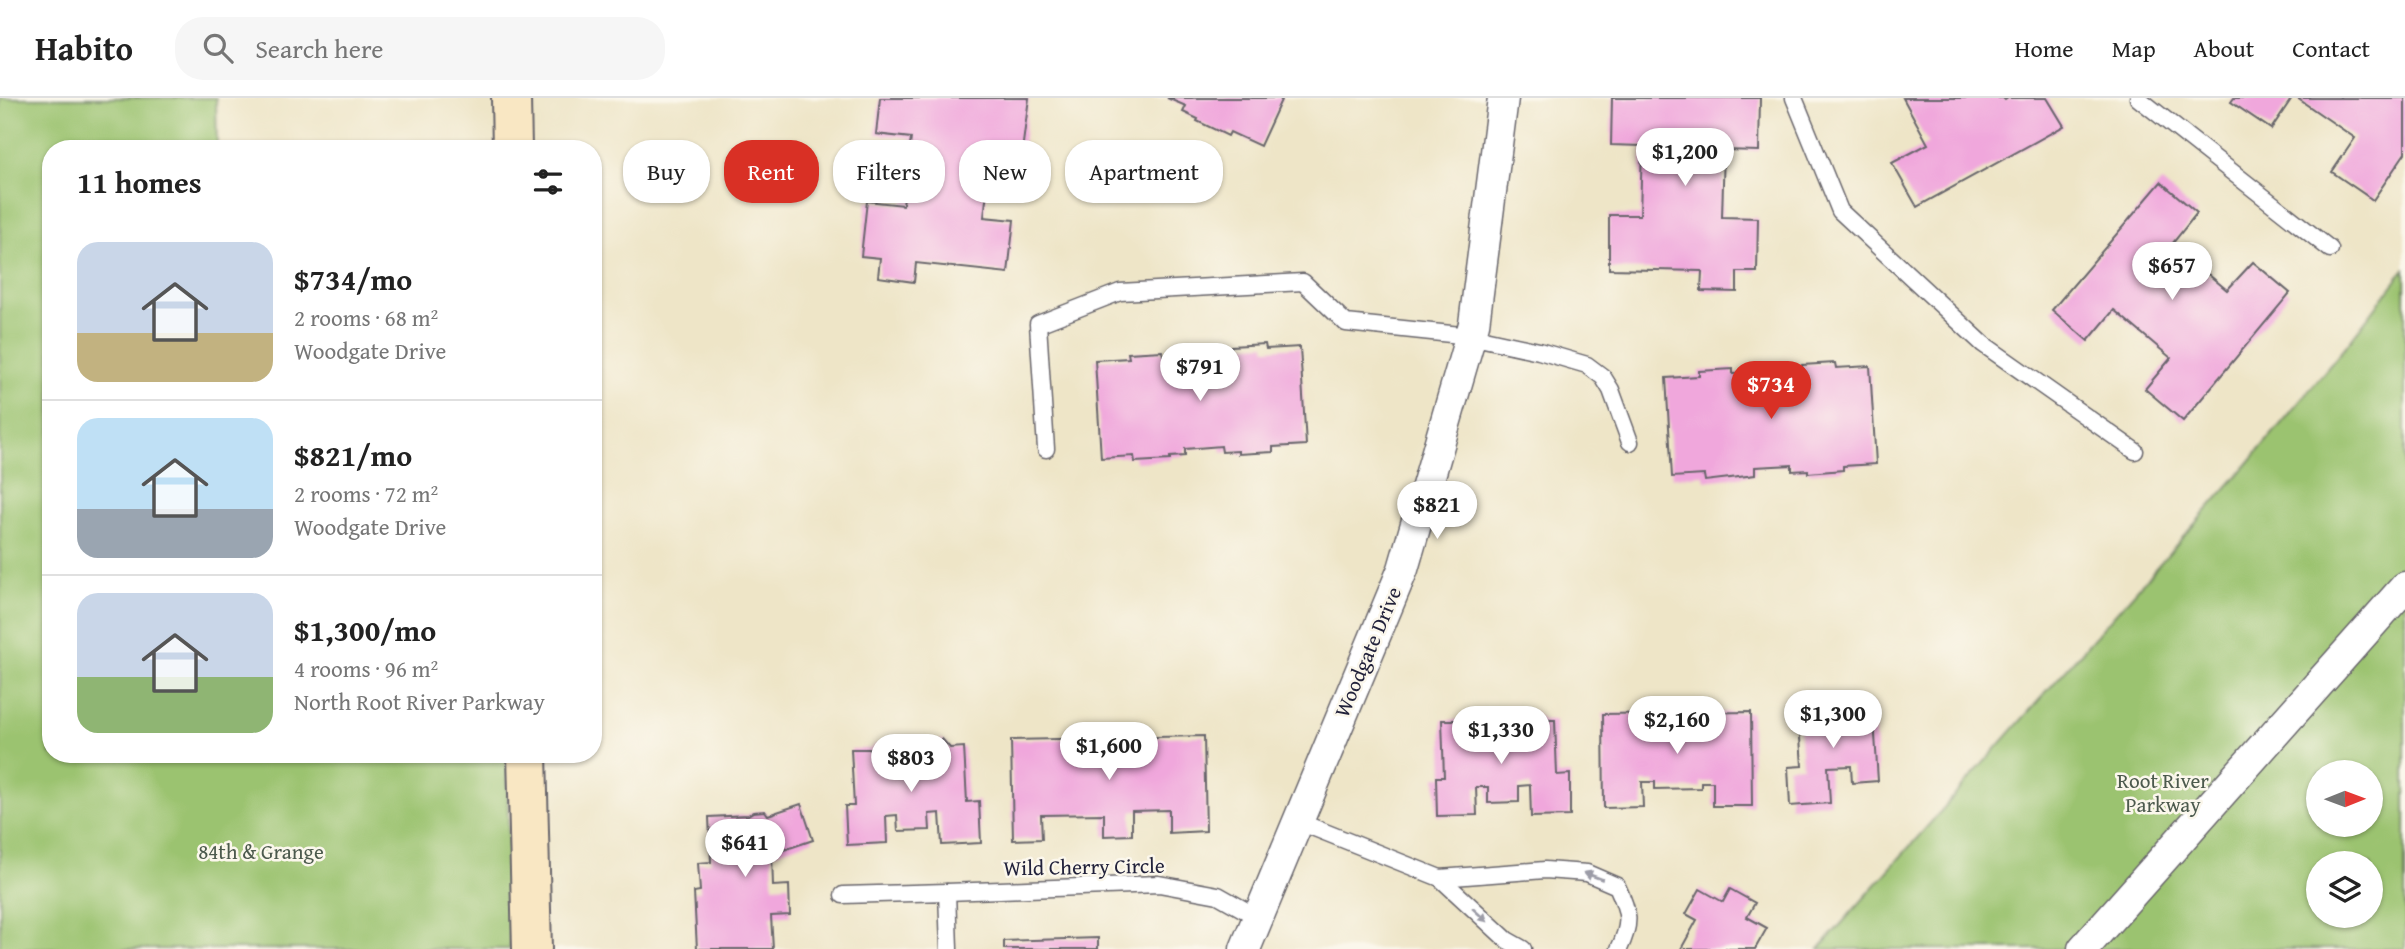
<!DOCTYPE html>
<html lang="en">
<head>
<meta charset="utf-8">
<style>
  body { margin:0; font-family:"Gentium Book Plus",serif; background:#f6f6f6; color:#222; height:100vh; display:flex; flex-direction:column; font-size:26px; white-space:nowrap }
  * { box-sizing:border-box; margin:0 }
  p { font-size:23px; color:#767676 }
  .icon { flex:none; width:38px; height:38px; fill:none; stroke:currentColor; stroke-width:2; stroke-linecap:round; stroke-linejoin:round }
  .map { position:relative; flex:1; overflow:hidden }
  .side { position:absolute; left:42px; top:42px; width:560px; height:623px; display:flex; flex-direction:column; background:#fff; border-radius:28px; box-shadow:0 2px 5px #0004 }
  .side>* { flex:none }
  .top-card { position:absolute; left:623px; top:42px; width:665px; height:63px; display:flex; gap:14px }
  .needle { width:46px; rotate:89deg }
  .controls { position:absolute; left:2306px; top:662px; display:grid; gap:14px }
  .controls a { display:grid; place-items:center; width:77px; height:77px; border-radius:50%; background:#fff; box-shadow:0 2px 5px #0004; font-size:35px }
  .price { position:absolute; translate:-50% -60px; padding:0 16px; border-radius:24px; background:#fff; color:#222; font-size:23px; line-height:46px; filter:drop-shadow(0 2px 4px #0008) }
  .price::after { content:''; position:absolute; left:50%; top:42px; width:21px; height:16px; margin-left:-10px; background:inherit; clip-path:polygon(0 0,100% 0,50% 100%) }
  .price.on { background:#d93025; color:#fff }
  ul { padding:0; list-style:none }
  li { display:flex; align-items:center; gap:21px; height:175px; padding:0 35px }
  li+li { border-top:2px solid #e0e0e0 }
  li span { display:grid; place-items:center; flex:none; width:196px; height:140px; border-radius:21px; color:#555 }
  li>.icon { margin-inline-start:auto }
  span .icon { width:84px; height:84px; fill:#fffc; stroke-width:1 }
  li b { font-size:30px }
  h2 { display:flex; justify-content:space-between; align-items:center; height:84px; padding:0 35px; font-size:30px }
  .pill { padding:0 24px; border-radius:28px; background:#fff; box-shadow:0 2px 5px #0004; font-size:24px; line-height:63px }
  .pill.on { background:#d93025; color:#fff }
  header { display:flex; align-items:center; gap:42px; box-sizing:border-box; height:98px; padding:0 35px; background:#fff; border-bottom:2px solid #e0e0e0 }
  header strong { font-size:33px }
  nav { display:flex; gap:38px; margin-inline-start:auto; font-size:24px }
  .search { width:490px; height:63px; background:#f6f6f6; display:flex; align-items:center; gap:18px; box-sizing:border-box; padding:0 24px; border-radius:28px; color:#767676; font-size:26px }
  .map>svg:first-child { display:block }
  .green { fill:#9bc36f; stroke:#5e7255; stroke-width:2; fill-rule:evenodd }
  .building { fill:#f0a7dc }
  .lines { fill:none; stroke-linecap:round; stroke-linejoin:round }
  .lane-casing { stroke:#69666c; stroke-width:19 }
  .street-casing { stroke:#69666c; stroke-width:33 }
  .secondary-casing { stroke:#69666c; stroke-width:42 }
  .lane { stroke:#fff; stroke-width:16 }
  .street { stroke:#fff; stroke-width:30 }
  .secondary { stroke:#f9e7c3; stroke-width:38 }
  .oneway { fill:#9c9ca7 }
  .labels { text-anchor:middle; stroke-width:5; stroke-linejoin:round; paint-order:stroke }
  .street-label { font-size:21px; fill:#22223b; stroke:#fbf7ec }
  .park-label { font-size:21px; fill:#4c5a4d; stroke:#fbf7ec }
</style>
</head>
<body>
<header>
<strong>Habito</strong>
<div class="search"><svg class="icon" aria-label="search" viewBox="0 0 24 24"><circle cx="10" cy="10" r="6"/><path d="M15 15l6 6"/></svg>Search here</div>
<nav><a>Home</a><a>Map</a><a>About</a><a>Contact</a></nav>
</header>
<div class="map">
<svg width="2405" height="851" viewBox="0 0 2405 851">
  <rect width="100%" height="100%" fill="#fbf7ec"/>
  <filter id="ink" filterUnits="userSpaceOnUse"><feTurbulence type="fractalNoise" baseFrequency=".0143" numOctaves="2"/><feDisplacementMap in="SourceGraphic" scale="14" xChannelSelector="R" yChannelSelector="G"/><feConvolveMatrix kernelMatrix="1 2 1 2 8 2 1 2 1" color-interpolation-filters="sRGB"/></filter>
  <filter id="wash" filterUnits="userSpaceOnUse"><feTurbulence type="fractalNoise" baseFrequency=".00686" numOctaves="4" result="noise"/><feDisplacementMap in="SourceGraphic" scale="28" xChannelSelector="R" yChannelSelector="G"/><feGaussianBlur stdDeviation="1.57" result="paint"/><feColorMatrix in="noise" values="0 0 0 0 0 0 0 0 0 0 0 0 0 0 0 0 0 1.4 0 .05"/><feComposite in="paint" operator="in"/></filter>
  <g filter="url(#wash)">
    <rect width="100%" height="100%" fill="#eee5c7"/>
    <g class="green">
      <path d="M 0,0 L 216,0 L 217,51 L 51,51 L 51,656 L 507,656 L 510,851 L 0,851 Z"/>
      <path d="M 2405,171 L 2405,851 L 1819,851 L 2245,369 L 2346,248 ZM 2319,674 L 2371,674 L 2371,726 L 2319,726 ZM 2319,765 L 2371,765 L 2371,817 L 2319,817 Z"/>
    </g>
    <g id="blocks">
      <g class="building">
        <path d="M 880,0 L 1029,0 L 1022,53 L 992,50 L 984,119 L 1014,122 L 1008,175 L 916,165 L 914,184 L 878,179 L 880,160 L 861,158 L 867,103 L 903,107 L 911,40 L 876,36 Z"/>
        <path d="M 1167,0 L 1282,0 L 1260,48 L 1230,34 L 1228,38 L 1197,23 L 1198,21 L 1183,14 L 1186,8 Z"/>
        <path d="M 1612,0 L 1760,0 L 1759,53 L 1724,52 L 1722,119 L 1758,120 L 1757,174 L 1737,174 L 1737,194 L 1701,193 L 1702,173 L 1609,171 L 1609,117 L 1640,117 L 1642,48 L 1611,47 Z"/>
        <path d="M 1903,0 L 2003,0 L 2005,2 L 2008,0 L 2047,0 L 2064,28 L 1917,109 L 1892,65 L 1928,46 Z"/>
        <path d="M 2234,0 L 2292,0 L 2271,31 L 2231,4 Z"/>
        <path d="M 2297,0 L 2405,0 L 2405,55 L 2373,102 L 2332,74 L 2355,40 Z"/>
        <path d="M 2161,84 L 2197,115 L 2172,146 L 2227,192 L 2253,164 L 2290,195 L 2183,323 L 2145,291 L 2171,260 L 2114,212 L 2088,243 L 2052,212 Z"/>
        <path d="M 1265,246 L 1266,251 L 1300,249 L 1306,347 L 1273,349 L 1273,354 L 1238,356 L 1238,353 L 1222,354 L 1221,348 L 1185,351 L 1185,358 L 1170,359 L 1170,362 L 1135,364 L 1134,358 L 1101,360 L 1095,262 L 1129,260 L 1128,255 L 1162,253 L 1163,257 L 1180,256 L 1180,262 L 1216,260 L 1215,252 L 1231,252 L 1231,248 Z"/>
        <path d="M 1835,265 L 1836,270 L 1870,268 L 1876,366 L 1843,368 L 1843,372 L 1808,375 L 1808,372 L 1792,373 L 1792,367 L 1755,369 L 1755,377 L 1705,383 L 1704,377 L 1672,379 L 1666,280 L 1699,278 L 1699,273 L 1733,271 L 1733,276 L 1750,275 L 1750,281 L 1786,278 L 1786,271 L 1802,270 L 1802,267 Z"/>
        <path d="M 1836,603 L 1842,609 L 1873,606 L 1878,683 L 1852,685 L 1851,668 L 1828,669 L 1830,705 L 1790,708 L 1788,669 L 1802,668 L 1798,611 L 1819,610 L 1824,604 Z"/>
        <path d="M 1533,613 L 1542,622 L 1555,622 L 1557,677 L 1570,676 L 1570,718 L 1531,719 L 1530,687 L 1519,688 L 1519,704 L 1488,705 L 1488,689 L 1476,689 L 1477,717 L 1437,718 L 1436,679 L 1444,679 L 1442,622 L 1462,622 L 1468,617 L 1481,617 L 1486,622 L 1525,621 Z"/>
        <path d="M 1751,614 L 1752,708 L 1713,708 L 1713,684 L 1701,684 L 1701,690 L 1655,691 L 1655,684 L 1642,684 L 1643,709 L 1604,710 L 1603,616 Z"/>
        <path d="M 1204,638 L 1206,733 L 1169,735 L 1169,712 L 1132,713 L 1132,737 L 1104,738 L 1104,716 L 1041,717 L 1042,741 L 1013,742 L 1011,642 Z"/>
        <path d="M 942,641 L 950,650 L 964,649 L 967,704 L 979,703 L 981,745 L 942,747 L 940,715 L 929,716 L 930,732 L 898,733 L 897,717 L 886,718 L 887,745 L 847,747 L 845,708 L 854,708 L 851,651 L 871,651 L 876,646 L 889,646 L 894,651 L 934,649 Z"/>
        <path d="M 801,706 L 813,742 L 772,756 L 773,788 L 789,787 L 790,817 L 771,818 L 773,851 L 697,851 L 694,794 L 700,793 L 698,765 L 711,764 L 709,719 L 748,717 L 753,714 L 765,713 L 768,717 Z"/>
        <path d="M 1700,791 L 1723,804 L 1730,791 L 1755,805 L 1747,819 L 1767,830 L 1755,851 L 1681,851 L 1697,822 L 1686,816 Z"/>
        <path d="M 1098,840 L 1098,851 L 1004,851 L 1004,843 Z"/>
      </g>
    </g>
  </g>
  <g filter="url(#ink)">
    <use href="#blocks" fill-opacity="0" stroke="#69666c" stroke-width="2"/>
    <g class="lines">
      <defs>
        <g id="lane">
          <path d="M 1794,0 L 1840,113 L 1983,246 L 2135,353"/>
          <path d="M 2138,0 L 2330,151"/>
          <path d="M 1046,351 L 1038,226 L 1120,194 L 1303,184 L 1346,225 L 1470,238 L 1539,253 L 1587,267 L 1603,279 L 1611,292 L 1630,344"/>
          <path d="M 1297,723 L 1440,780 L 1507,842 L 1523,851"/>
          <path d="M 1440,780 L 1545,772 L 1587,775 L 1617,788 C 1629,814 1632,824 1619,851"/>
          <path d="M 947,794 L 1159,786 L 1218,797 L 1257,819"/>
          <path d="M 843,797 L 947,794 L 949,851"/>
        </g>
        <g id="street">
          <path d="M 1245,851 L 1403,471 L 1474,226 L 1503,0"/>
          <path d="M 2083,851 L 2405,489"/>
        </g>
        <g id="secondary">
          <path d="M 511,0 L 512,51"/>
          <path d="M 527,656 L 532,851"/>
        </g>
      </defs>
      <use href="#lane" class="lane-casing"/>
      <use href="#street" class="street-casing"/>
      <use href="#secondary" class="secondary-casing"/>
      <use href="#lane" class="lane"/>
      <use href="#street" class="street"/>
      <use href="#secondary" class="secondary"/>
    </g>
    <defs><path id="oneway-solid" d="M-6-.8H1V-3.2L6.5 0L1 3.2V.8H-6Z" transform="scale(1.75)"/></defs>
    <g class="oneway">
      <use href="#oneway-solid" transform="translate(1593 778) rotate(-160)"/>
      <use href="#oneway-solid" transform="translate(1480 817) rotate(42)"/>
    </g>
  </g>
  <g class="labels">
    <g class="street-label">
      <text transform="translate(1368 554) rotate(-67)" y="7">Woodgate Drive</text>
      <text transform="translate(1084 769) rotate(-1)" y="7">Wild Cherry Circle</text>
    </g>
    <g class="park-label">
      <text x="2163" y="690">Root River<tspan x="2163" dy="24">Parkway</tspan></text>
      <text x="261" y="761">84th &amp; Grange</text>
    </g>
  </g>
</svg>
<div class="controls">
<a><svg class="needle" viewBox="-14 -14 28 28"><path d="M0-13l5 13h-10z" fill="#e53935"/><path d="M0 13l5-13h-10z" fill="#767676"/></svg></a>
<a><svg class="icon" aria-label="layers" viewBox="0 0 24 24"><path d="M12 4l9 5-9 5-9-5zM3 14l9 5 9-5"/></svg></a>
</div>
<b class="price" style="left:1685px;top:90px">$1,200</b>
<b class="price" style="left:2172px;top:204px">$657</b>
<b class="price" style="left:1200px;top:305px">$791</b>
<b class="price on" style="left:1771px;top:323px">$734</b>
<b class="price" style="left:1437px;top:443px">$821</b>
<b class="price" style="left:1833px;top:652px">$1,300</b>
<b class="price" style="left:1677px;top:658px">$2,160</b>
<b class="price" style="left:1501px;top:668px">$1,330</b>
<b class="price" style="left:1109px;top:684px">$1,600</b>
<b class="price" style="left:911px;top:696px">$803</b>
<b class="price" style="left:745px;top:781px">$641</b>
<div class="top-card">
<a class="pill">Buy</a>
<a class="pill on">Rent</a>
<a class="pill">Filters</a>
<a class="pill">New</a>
<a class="pill">Apartment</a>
</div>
<section class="side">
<h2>11 homes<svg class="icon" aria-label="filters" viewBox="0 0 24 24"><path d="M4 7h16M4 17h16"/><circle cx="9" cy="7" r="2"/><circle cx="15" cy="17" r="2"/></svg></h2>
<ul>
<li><span style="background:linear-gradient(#c9d6e8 65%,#c2b280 0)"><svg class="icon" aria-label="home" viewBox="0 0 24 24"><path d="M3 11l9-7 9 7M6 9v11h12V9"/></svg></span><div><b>$734/mo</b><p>2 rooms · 68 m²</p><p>Woodgate Drive</p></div></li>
<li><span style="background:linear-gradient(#bfe0f5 65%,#9aa5b1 0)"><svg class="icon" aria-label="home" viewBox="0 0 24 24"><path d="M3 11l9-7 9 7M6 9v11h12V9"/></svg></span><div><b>$821/mo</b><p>2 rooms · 72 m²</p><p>Woodgate Drive</p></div></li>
<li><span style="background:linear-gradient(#c9d6e8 60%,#8fb573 0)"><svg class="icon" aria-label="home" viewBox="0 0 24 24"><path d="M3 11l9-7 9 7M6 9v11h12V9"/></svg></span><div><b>$1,300/mo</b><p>4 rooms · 96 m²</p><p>North Root River Parkway</p></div></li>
</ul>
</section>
</div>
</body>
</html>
